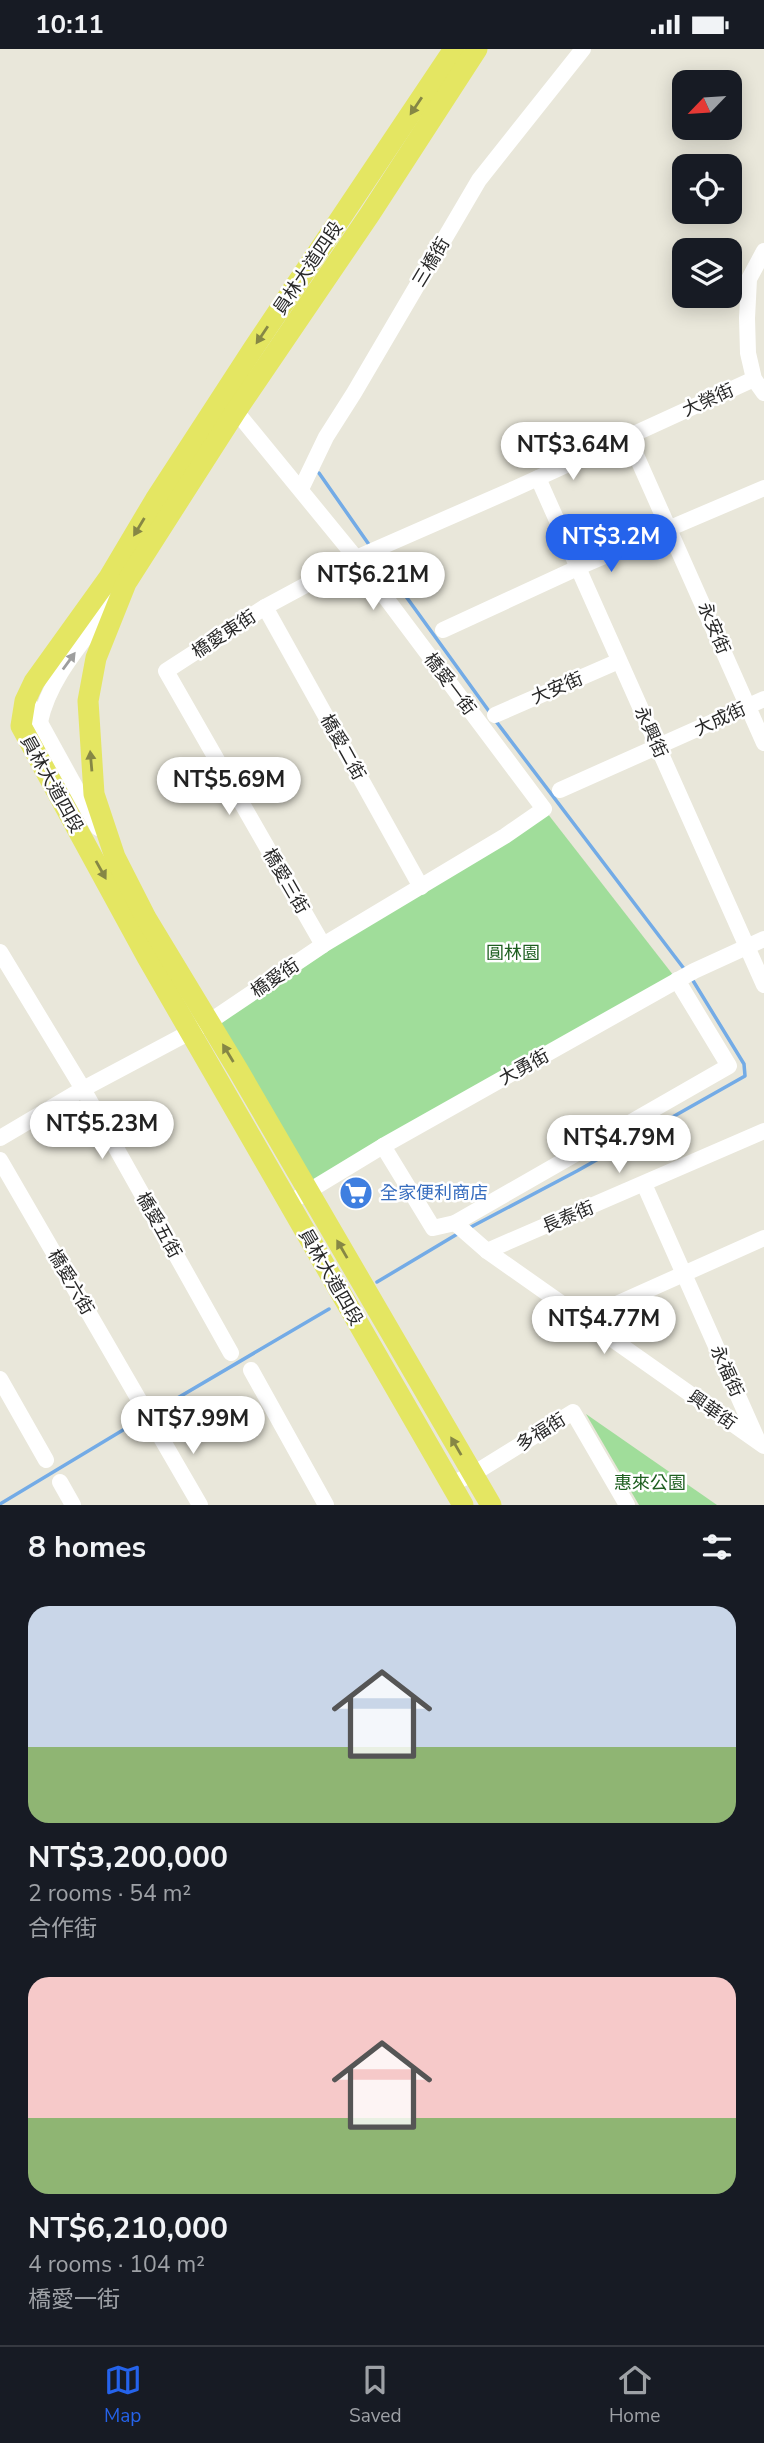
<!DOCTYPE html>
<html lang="en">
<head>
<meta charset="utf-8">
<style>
  body { margin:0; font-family:"Nunito Sans","Noto Sans TC",sans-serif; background:#242831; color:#f1f3f6; height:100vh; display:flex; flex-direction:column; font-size:26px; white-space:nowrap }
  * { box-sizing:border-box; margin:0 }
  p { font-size:23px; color:#9ea1a6 }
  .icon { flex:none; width:38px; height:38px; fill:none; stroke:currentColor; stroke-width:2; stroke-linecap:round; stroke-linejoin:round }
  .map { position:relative; height:1456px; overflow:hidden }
  .details { display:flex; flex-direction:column; background:#171b24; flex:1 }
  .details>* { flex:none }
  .needle { width:46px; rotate:245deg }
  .fabs { position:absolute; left:672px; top:21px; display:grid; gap:14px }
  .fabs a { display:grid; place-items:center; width:70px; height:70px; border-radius:14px; background:#171b24; box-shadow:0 4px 18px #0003; font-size:35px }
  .price { position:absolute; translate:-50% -60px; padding:0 16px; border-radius:24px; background:#fff; color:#222; font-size:23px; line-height:46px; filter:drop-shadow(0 2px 4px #0008) }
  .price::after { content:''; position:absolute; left:50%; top:42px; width:21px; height:16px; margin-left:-10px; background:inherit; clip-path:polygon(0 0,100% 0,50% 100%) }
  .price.current { background:#2563eb; color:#fff }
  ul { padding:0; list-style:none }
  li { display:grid; align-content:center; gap:14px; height:371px; padding:0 28px }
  li span { display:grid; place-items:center; height:217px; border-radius:21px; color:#555 }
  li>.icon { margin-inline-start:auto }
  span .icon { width:126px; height:126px; fill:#fffc; stroke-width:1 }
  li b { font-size:30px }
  h2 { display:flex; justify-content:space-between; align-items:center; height:84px; padding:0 28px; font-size:30px }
  .status { display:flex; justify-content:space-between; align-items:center; height:49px; padding:0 35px; background:#171b24; direction:ltr }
  .status svg { height:19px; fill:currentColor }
  .menu { display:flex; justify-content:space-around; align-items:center; height:98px; border-top:2px solid #363941; background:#171b24; font-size:19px; color:#9ea1a6 }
  .menu a { display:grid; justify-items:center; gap:4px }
  .menu .current { color:#2563eb }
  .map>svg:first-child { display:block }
  .green { fill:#a0dd9a }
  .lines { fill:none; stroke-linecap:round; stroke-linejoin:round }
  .stream { stroke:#73abe6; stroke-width:3.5 }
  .minor { stroke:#fff; stroke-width:16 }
  .major { stroke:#e4e662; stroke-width:21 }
  .oneway { fill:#868745 }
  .oneway2 { fill:#9e9e9e }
  .labels { text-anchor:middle; stroke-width:5; stroke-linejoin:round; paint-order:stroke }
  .street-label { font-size:18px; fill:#282828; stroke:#fff }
  .park-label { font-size:18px; fill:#1e5f20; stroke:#fff }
  .shop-label { font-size:18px; fill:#366cbe; stroke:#fff; text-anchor:start }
</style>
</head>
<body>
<div class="status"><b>10:11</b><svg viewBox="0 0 49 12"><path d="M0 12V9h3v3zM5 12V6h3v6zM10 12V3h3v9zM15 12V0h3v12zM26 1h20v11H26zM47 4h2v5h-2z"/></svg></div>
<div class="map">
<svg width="764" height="1456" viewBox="0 0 764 1456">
  <rect width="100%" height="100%" fill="#e9e7da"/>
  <g class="green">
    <path d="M 544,760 L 677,931 L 309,1143 L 209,973 Z"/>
    <path d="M 586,1365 L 717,1456 L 639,1456 Z"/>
  </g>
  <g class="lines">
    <g class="stream">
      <path d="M 319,424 L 370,497"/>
      <path d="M 376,506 L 491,665"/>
      <path d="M 495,671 L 685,921"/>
      <path d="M 469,1179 L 577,1122 L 745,1027 L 744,1015 L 692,930"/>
      <path d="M 377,1233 L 459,1184"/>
      <path d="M 152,1364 L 329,1260"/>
      <path d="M 0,1455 L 143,1369"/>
    </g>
    <g class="minor">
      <path d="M 764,202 L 749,230 L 747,269 L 748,304 L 754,330 L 764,344"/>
      <path d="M 628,388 L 764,694"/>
      <path d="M 538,429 L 764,936"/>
      <path d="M 301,440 L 326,388 L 354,344 L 479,131 L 583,0"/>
      <path d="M 265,558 L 421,838"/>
      <path d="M 443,581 L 586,515 L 764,439"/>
      <path d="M 27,650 L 98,779"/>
      <path d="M 495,666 L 619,612"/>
      <path d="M 40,673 C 49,628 86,590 112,553"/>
      <path d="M 560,741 L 764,650"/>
      <path d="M 323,896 L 166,622 L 265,558 L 356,509 L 516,439 L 754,330"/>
      <path d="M 0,903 L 83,1040 L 231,1304"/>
      <path d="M 0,1089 L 83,1040 L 209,973 L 323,896 L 505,787 L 544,760 L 356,509 L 230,355"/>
      <path d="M 383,1097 L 433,1179 L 455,1174 L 487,1202 L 764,1397"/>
      <path d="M 0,1111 L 200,1456"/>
      <path d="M 644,1135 L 758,1392"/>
      <path d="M 289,1154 L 383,1097 L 694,922 L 764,890"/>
      <path d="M 455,1174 L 729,1017 L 677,931"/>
      <path d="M 487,1202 L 764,1082"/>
      <path d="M 583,1270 L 764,1189"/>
      <path d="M 251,1321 L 326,1456"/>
      <path d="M 0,1330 L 46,1411"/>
      <path d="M 60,1433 L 73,1456"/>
      <path d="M 451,1435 L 473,1425 L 573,1363 L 627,1456"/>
    </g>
    <g class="major">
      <path d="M 454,0 L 253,300 L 155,451 L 108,530 L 34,633 L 25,652 L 21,677 L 147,908 L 463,1456"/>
      <path d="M 477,0 L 370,165 L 236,362 L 126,534 L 96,609 L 88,652 L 94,745 L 115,808 L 146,869 L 238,1021 L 491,1456"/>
    </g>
  </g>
  <defs><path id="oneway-solid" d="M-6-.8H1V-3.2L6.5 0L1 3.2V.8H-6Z" transform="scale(1.75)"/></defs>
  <g class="oneway">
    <use href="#oneway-solid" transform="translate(416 57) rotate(124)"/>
    <use href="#oneway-solid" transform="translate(262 286) rotate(124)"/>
    <use href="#oneway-solid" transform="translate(139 478) rotate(121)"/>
    <use href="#oneway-solid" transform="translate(91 712) rotate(-95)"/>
    <use href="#oneway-solid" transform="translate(101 821) rotate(61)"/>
    <use href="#oneway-solid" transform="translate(228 1004) rotate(-121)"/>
    <use href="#oneway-solid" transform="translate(342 1200) rotate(-120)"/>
    <use href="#oneway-solid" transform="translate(456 1397) rotate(-120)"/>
  </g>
  <use class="oneway2" href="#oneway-solid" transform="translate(69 612) rotate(-54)"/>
  <defs>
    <symbol id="supermarket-disc" viewBox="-11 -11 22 22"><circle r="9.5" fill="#3f7fe0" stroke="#fff"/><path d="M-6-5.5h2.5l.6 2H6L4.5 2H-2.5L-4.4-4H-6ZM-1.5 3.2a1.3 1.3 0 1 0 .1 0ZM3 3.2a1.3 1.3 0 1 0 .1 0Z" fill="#fff"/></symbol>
  </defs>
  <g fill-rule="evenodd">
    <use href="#supermarket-disc" x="337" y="1125" width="38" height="38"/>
  </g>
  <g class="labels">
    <g class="street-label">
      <text transform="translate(431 213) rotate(-59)" y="6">三橋街</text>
      <text transform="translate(308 219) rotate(-56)" y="6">員林大道四段</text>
      <text transform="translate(708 351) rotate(-24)" y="6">大榮街</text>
      <text transform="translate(714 579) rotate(67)" y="6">永安街</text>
      <text transform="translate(224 585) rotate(-33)" y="6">橋愛東街</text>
      <text transform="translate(450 635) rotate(53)" y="6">橋愛一街</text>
      <text transform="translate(557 639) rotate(-23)" y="6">大安街</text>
      <text transform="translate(720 670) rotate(-25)" y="6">大成街</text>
      <text transform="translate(651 683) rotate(66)" y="6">永興街</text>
      <text transform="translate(343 698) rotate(61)" y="6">橋愛二街</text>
      <text transform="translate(52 735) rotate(61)" y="6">員林大道四段</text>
      <text transform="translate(286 832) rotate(60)" y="6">橋愛三街</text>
      <text transform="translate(275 929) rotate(-34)" y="6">橋愛街</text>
      <text transform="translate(524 1018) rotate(-29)" y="6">大勇街</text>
      <text transform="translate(568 1168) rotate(-23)" y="6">長泰街</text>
      <text transform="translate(159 1176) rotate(61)" y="6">橋愛五街</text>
      <text transform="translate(331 1228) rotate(60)" y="6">員林大道四段</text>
      <text transform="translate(71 1233) rotate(60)" y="6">橋愛六街</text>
      <text transform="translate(727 1322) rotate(66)" y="6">永福街</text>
      <text transform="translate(712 1361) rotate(35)" y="6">興華街</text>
      <text transform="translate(541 1383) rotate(-32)" y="6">多福街</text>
    </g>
    <g class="park-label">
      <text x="513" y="910">圓林園</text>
      <text x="650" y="1440">惠來公園</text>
    </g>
    <g class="shop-label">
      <text x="380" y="1150">全家便利商店</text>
    </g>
  </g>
</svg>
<div class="fabs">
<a><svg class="needle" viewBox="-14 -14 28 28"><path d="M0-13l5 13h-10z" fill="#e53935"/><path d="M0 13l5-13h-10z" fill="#9ea1a6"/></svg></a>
<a><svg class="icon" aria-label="locate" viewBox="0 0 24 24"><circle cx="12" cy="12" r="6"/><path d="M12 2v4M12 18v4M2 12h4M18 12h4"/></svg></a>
<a><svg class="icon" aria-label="layers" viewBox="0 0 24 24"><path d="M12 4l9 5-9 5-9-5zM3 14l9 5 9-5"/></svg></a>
</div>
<b class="price" style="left:573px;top:433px">NT$3.64M</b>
<b class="price current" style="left:611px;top:525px">NT$3.2M</b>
<b class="price" style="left:373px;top:563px">NT$6.21M</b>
<b class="price" style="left:229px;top:768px">NT$5.69M</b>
<b class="price" style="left:102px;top:1112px">NT$5.23M</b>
<b class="price" style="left:619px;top:1126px">NT$4.79M</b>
<b class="price" style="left:604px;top:1307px">NT$4.77M</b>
<b class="price" style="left:193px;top:1407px">NT$7.99M</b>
</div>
<section class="details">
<h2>8 homes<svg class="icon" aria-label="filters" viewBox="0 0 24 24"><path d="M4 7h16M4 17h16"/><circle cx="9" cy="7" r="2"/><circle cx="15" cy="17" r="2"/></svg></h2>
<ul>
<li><span style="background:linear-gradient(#c9d6e8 65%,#8fb573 0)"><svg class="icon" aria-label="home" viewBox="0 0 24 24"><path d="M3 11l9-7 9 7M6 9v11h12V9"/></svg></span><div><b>NT$3,200,000</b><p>2 rooms · 54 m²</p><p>合作街</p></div></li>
<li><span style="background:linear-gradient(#f6c9c9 65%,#8fb573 0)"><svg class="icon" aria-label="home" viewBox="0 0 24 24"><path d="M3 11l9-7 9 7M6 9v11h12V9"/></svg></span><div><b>NT$6,210,000</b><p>4 rooms · 104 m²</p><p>橋愛一街</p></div></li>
</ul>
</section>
<nav class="menu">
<a class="current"><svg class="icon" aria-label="map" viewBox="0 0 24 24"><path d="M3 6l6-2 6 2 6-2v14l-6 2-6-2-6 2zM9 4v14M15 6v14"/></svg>Map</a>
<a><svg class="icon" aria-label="saved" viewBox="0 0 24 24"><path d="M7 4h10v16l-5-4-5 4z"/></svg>Saved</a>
<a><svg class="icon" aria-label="home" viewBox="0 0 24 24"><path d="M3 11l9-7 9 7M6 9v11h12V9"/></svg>Home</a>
</nav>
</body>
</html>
